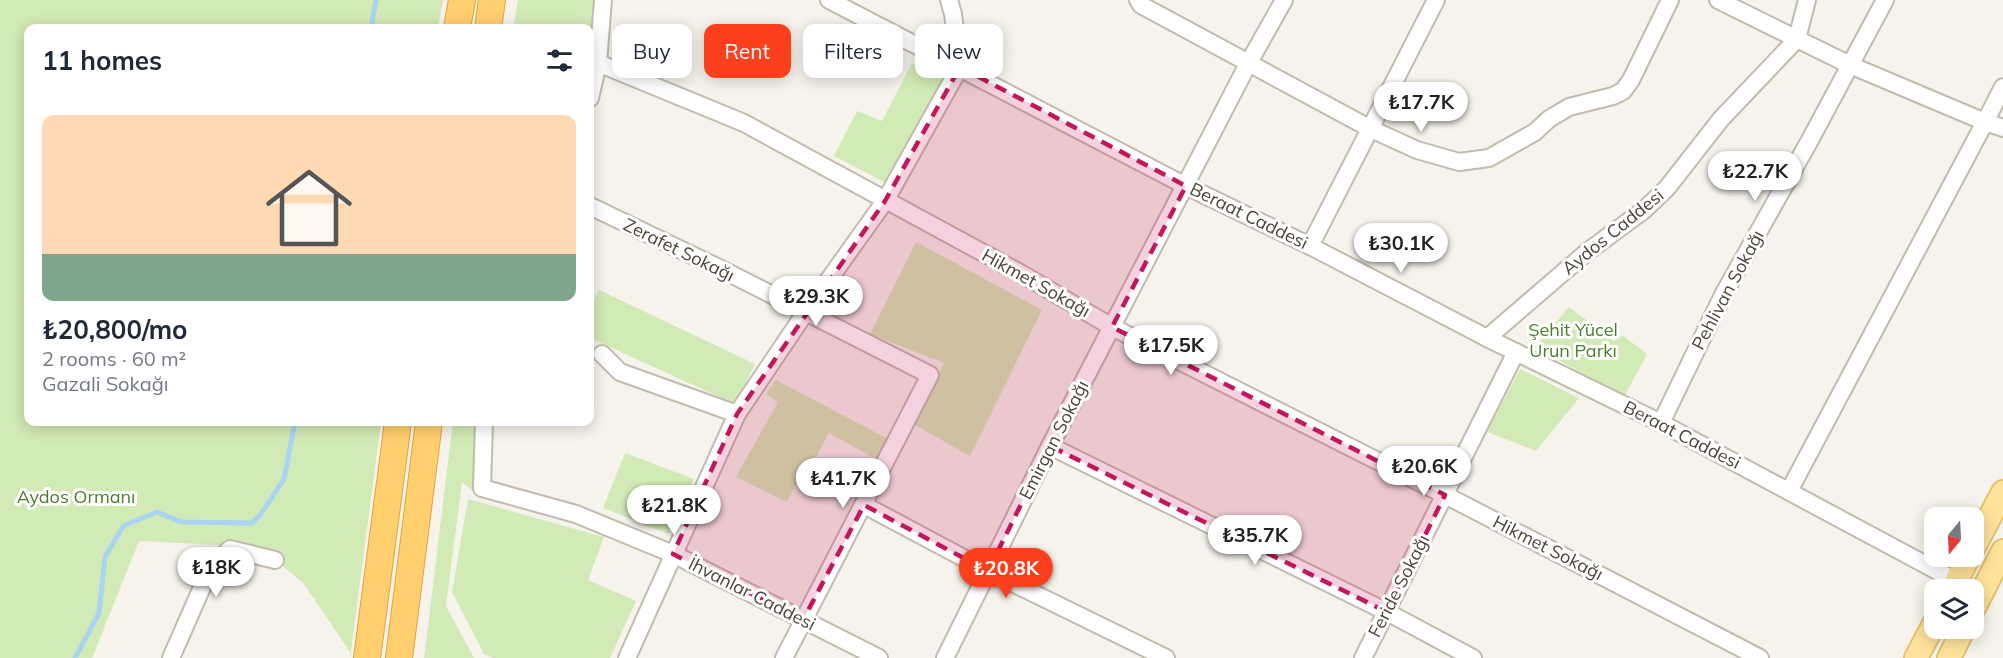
<!DOCTYPE html>
<html lang="en">
<head>
<meta charset="utf-8">
<style>
  body { margin:0; font-family:Mulish,sans-serif; background:#f2f2f3; color:#1f2937; height:100vh; display:flex; flex-direction:column; font-size:22px; white-space:nowrap }
  * { box-sizing:border-box; margin:0 }
  p { font-size:20px; color:#747a83 }
  .icon { flex:none; width:33px; height:33px; fill:none; stroke:currentColor; stroke-width:2; stroke-linecap:round; stroke-linejoin:round }
  .map { position:relative; flex:1; overflow:hidden }
  .panel { position:absolute; left:24px; top:24px; width:570px; height:402px; display:flex; flex-direction:column; background:#fff; border-radius:12px; box-shadow:0 3px 15px #0003 }
  .panel>* { flex:none }
  .hud { position:absolute; left:612px; top:24px; width:570px; height:54px; display:flex; gap:12px }
  .needle { width:39px; rotate:198deg }
  .tools { position:absolute; left:1924px; top:507px; display:grid; gap:12px }
  .tools a { display:grid; place-items:center; width:60px; height:60px; border-radius:12px; background:#fff; box-shadow:0 3px 15px #0003; font-size:30px }
  .price { position:absolute; translate:-50% -51px; padding:0 14px; border-radius:21px; background:#fff; color:#222; font-size:20px; line-height:39px; filter:drop-shadow(0 2px 3px #0008) }
  .price::after { content:''; position:absolute; left:50%; top:36px; width:18px; height:14px; margin-left:-9px; background:inherit; clip-path:polygon(0 0,100% 0,50% 100%) }
  .price.active { background:#fc3f1d; color:#fff }
  ul { padding:0; list-style:none }
  li { display:grid; align-content:center; gap:12px; height:318px; padding:0 18px }
  li+li { border-top:2px solid #e0e1e3 }
  li span { display:grid; place-items:center; height:186px; border-radius:12px; color:#555 }
  li>.icon { margin-inline-start:auto }
  span .icon { width:108px; height:108px; fill:#fffc; stroke-width:1 }
  li b { font-size:26px }
  h2 { display:flex; justify-content:space-between; align-items:center; height:72px; padding:0 18px; font-size:26px }
  .tag { padding:0 21px; border-radius:12px; background:#fff; box-shadow:0 3px 15px #0003; font-size:21px; line-height:54px }
  .tag.active { background:#fc3f1d; color:#fff }
  .map>svg:first-child { display:block }
  .green { fill:#d2eab5 }
  .lines { fill:none; stroke-linecap:round; stroke-linejoin:round }
  .stream { stroke:#a9d4f2; stroke-width:5 }
  .minor-casing { stroke:#c2bbae; stroke-width:20 }
  .major-casing { stroke:#e6c16a; stroke-width:26 }
  .highway-casing { stroke:#e0a43c; stroke-width:28 }
  .minor { stroke:#fff; stroke-width:16 }
  .major { stroke:#ffe39c; stroke-width:22 }
  .highway { stroke:#ffcf6e; stroke-width:26 }
  .marked { fill:#c2185b; fill-opacity:0.2; stroke:#c2185b; stroke-width:4.5; stroke-dasharray:12 8; stroke-linejoin:round }
  .labels { text-anchor:middle; stroke-width:6; stroke-linejoin:round; paint-order:stroke }
  .street-label { font-size:18px; fill:#4b4439; stroke:#fff }
  .park-label { font-size:18px; fill:#4a7f2a; stroke:#fff }
</style>
</head>
<body>
<div class="map">
<svg width="2003" height="658" viewBox="0 0 2003 658">
  <rect width="100%" height="100%" fill="#f6f3ec"/>
  <g class="green">
    <path d="M 0,0 L 443,0 L 438,28 L 28,28 L 28,422 L 381,422 L 350,658 L 350,652 L 304,584 L 260,547 L 139,541 L 92,658 L 0,658 Z"/>
    <path d="M 518,0 L 601,0 L 590,61 L 590,28 L 513,28 Z"/>
    <path d="M 912,63 L 945,78 L 886,183 L 834,156 L 857,111 L 882,121 Z"/>
    <path d="M 916,242 L 1042,310 L 970,456 L 915,425 L 944,363 L 870,334 Z"/>
    <path d="M 599,290 L 755,364 L 735,404 L 590,338 L 590,307 Z"/>
    <path d="M 1569,307 L 1614,341 L 1622,335 L 1647,354 L 1624,397 L 1535,347 Z"/>
    <path d="M 1520,369 L 1579,398 L 1536,451 L 1487,432 Z"/>
    <path d="M 776,380 L 888,439 L 878,460 L 829,433 L 803,481 L 797,482 L 787,502 L 736,477 L 778,402 L 766,394 Z"/>
    <path d="M 453,422 L 479,422 L 474,492 L 462,482 L 446,606 L 474,658 L 424,658 Z"/>
    <path d="M 625,453 L 694,479 L 668,534 L 603,508 Z"/>
    <path d="M 468,499 L 604,537 L 588,580 L 636,601 L 610,658 L 494,658 L 484,654 L 452,592 Z"/>
  </g>
  <g class="lines">
    <g class="stream">
      <path d="M 371,28 L 376,0"/>
      <path d="M 75,658 L 99,613 L 105,557 L 123,526 L 157,512 L 181,522 L 252,523 L 261,514 L 284,479 L 295,422"/>
    </g>
    <defs>
      <g id="minor">
        <path d="M 829,0 L 1186,186 L 1310,246 L 1487,338 L 1661,423 L 1956,581"/>
        <path d="M 1138,0 L 1141,5 L 1371,129 L 1417,150 L 1459,162 L 1489,158 L 1535,132 L 1549,119 L 1569,107 L 1613,96 L 1623,91 L 1631,80 L 1670,0"/>
        <path d="M 1718,0 L 1850,65 L 1985,122 L 1789,491"/>
        <path d="M 598,63 L 744,123 L 1022,274 L 1112,327 L 1445,495 L 1760,658"/>
        <path d="M 2003,87 L 1985,122 L 2003,128"/>
        <path d="M 590,98 L 598,63 L 603,0"/>
        <path d="M 590,206 L 721,269 L 930,375 L 784,658"/>
        <path d="M 1310,246 L 1436,0"/>
        <path d="M 1487,338 L 1587,252 L 1644,210 L 1667,188 L 1721,119 L 1797,39 L 1807,0"/>
        <path d="M 602,354 L 620,372 L 737,414"/>
        <path d="M 484,422 L 482,488 L 576,514 L 673,554 L 879,658"/>
        <path d="M 1661,423 L 1723,295 L 1810,140 L 1885,0"/>
        <path d="M 1050,446 L 1387,612 L 1473,658"/>
        <path d="M 864,505 L 988,571 L 1166,658"/>
        <path d="M 171,658 L 210,569 L 230,549 L 275,560"/>
        <path d="M 627,658 L 737,414 L 805,313 L 885,201 L 960,67 L 953,14 L 949,0"/>
        <path d="M 945,658 L 1050,446 L 1248,64 L 1284,0"/>
        <path d="M 1363,658 L 1516,352"/>
      </g>
      <g id="major">
        <path d="M 1974,547 L 2003,492"/>
        <path d="M 1952,590 L 1969,556"/>
        <path d="M 1974,608 L 2003,551"/>
        <path d="M 1916,658 L 1935,622"/>
        <path d="M 1949,658 L 1964,628"/>
      </g>
      <g id="highway">
        <path d="M 457,28 L 462,0"/>
        <path d="M 488,28 L 492,0"/>
        <path d="M 367,658 L 398,422"/>
        <path d="M 399,658 L 429,422"/>
      </g>
    </defs>
    <use href="#minor" class="minor-casing"/>
    <use href="#major" class="major-casing"/>
    <use href="#highway" class="highway-casing"/>
    <use href="#minor" class="minor"/>
    <use href="#major" class="major"/>
    <use href="#highway" class="highway"/>
  </g>
  <path class="marked" d="M 960,67 L 1186,186 L 1112,327 L 1445,495 L 1387,612 L 1050,446 L 988,571 L 864,505 L 803,620 L 673,554 L 737,414 L 885,201 Z"/>
  <g class="labels">
    <g class="street-label">
      <text transform="translate(1249 216) rotate(26)" y="6">Beraat Caddesi</text>
      <text transform="translate(1613 232) rotate(-39)" y="6">Aydos Caddesi</text>
      <text transform="translate(679 250) rotate(26)" y="6">Zerafet Sokağı</text>
      <text transform="translate(1036 283) rotate(29)" y="6">Hikmet Sokağı</text>
      <text transform="translate(1728 290) rotate(-62)" y="6">Pehlivan Sokağı</text>
      <text transform="translate(1682 435) rotate(27)" y="6">Beraat Caddesi</text>
      <text transform="translate(1054 440) rotate(-63)" y="6">Emirgan Sokağı</text>
      <text transform="translate(1548 548) rotate(27)" y="6">Hikmet Sokağı</text>
      <text transform="translate(1399 586) rotate(-63)" y="6">Feride Sokağı</text>
      <text transform="translate(752 594) rotate(27)" y="6">İhvanlar Caddesi</text>
    </g>
    <g class="park-label">
      <text x="1573" y="336">Şehit Yücel<tspan x="1573" dy="21">Urun Parkı</tspan></text>
      <text x="76" y="503">Aydos Ormanı</text>
    </g>
  </g>
</svg>
<div class="tools">
<a><svg class="needle" viewBox="-14 -14 28 28"><path d="M0-13l5 13h-10z" fill="#e53935"/><path d="M0 13l5-13h-10z" fill="#747a83"/></svg></a>
<a><svg class="icon" aria-label="layers" viewBox="0 0 24 24"><path d="M12 4l9 5-9 5-9-5zM3 14l9 5 9-5"/></svg></a>
</div>
<b class="price" style="left:1421px;top:133px">₺17.7K</b>
<b class="price" style="left:1755px;top:202px">₺22.7K</b>
<b class="price" style="left:1401px;top:274px">₺30.1K</b>
<b class="price" style="left:816px;top:327px">₺29.3K</b>
<b class="price" style="left:1171px;top:376px">₺17.5K</b>
<b class="price" style="left:1424px;top:497px">₺20.6K</b>
<b class="price" style="left:843px;top:509px">₺41.7K</b>
<b class="price" style="left:674px;top:536px">₺21.8K</b>
<b class="price" style="left:1255px;top:566px">₺35.7K</b>
<b class="price" style="left:216px;top:598px">₺18K</b>
<b class="price active" style="left:1006px;top:599px">₺20.8K</b>
<div class="hud">
<a class="tag">Buy</a>
<a class="tag active">Rent</a>
<a class="tag">Filters</a>
<a class="tag">New</a>
</div>
<section class="panel">
<h2>11 homes<svg class="icon" aria-label="filters" viewBox="0 0 24 24"><path d="M4 7h16M4 17h16"/><circle cx="9" cy="7" r="2"/><circle cx="15" cy="17" r="2"/></svg></h2>
<ul>
<li><span style="background:linear-gradient(#ffd9b3 75%,#7fa58c 0)"><svg class="icon" aria-label="home" viewBox="0 0 24 24"><path d="M3 11l9-7 9 7M6 9v11h12V9"/></svg></span><div><b>₺20,800/mo</b><p>2 rooms · 60 m²</p><p>Gazali Sokağı</p></div></li>
</ul>
</section>
</div>
</body>
</html>
